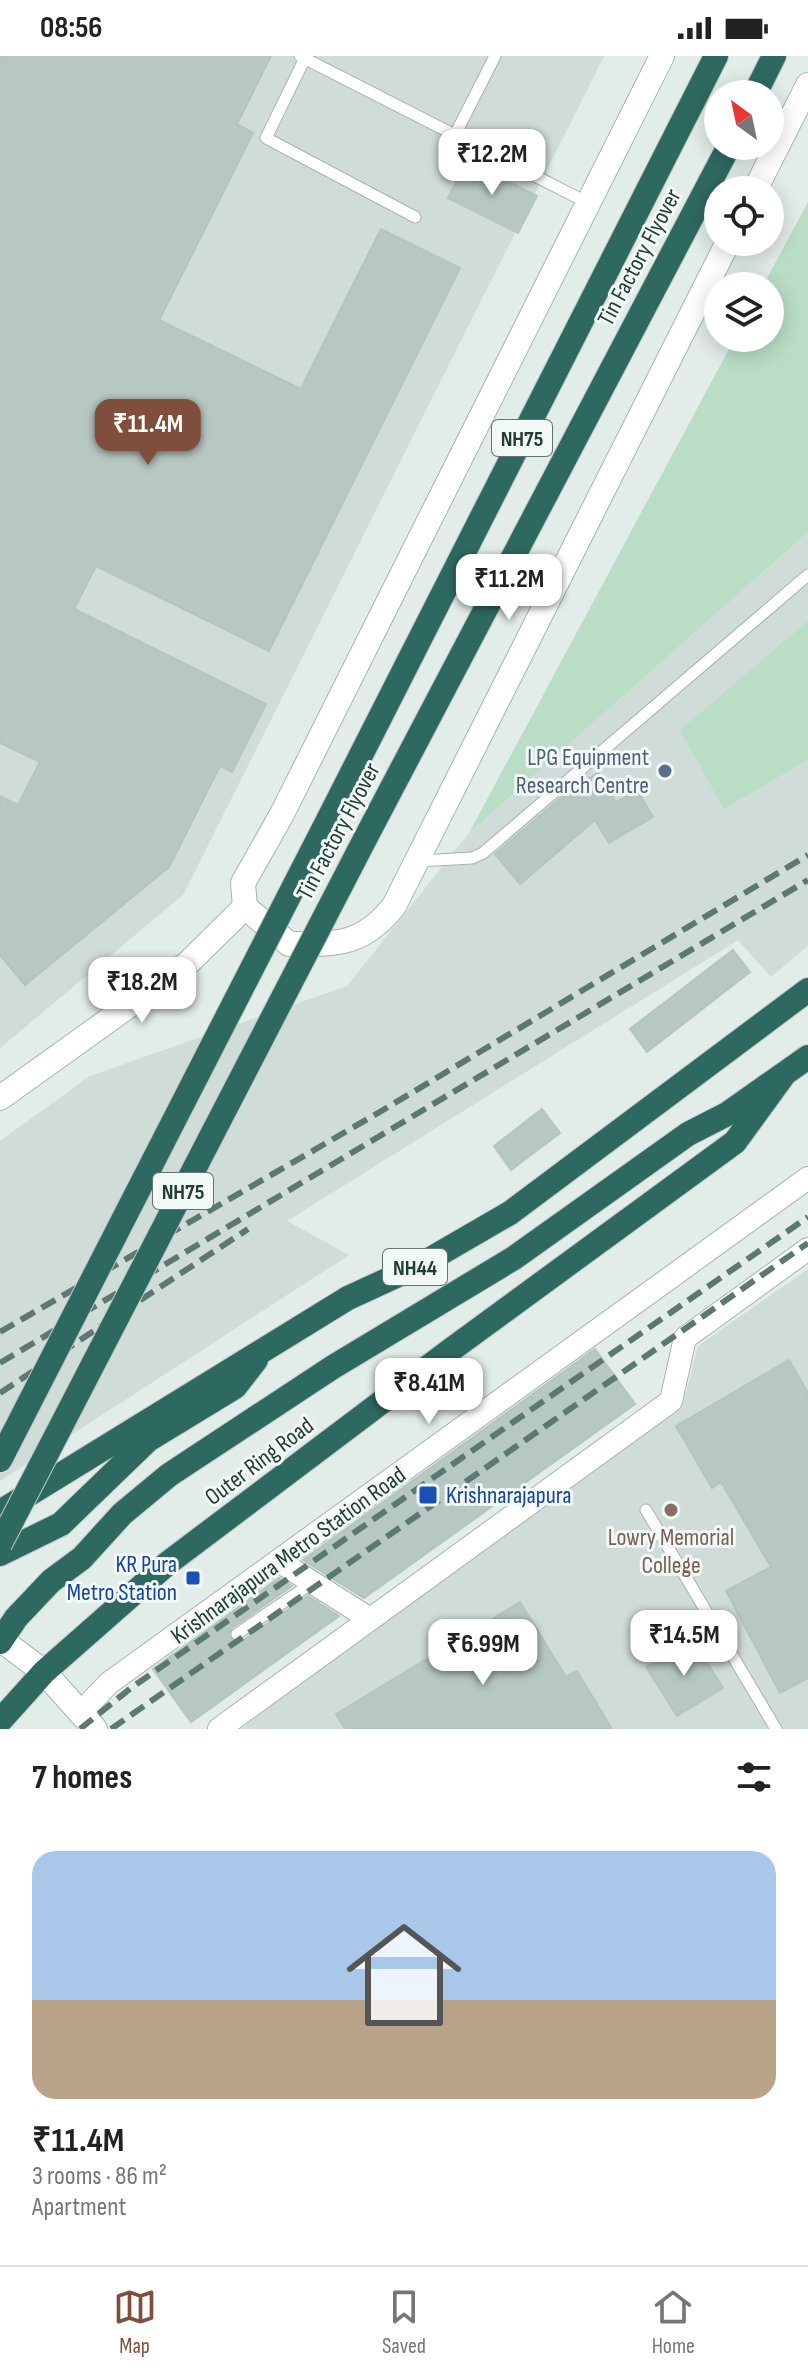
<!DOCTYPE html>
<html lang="en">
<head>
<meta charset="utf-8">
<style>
  body { margin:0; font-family:"Sofia Sans Condensed",sans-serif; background:#f6f6f6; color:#222; height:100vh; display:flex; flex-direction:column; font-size:30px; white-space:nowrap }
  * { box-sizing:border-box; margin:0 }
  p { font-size:26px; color:#767676 }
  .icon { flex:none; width:44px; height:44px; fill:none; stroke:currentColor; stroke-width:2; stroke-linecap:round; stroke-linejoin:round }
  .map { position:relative; height:1673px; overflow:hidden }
  .drawer { display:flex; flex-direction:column; background:#fff; flex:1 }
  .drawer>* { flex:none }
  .needle { width:52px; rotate:327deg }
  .tools { position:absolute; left:704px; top:24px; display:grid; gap:16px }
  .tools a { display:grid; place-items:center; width:80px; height:80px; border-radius:50%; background:#fff; box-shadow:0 4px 20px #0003; font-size:40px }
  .price { position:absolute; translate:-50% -68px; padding:0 18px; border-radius:16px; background:#fff; color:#222; font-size:26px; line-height:52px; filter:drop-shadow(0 2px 4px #0008) }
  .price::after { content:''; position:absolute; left:50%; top:48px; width:24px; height:18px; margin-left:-12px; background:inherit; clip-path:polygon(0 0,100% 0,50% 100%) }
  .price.selected { background:#7f4f3b; color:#fff }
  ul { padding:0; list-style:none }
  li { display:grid; align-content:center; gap:16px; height:424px; padding:0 32px }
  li+li { border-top:2px solid #e0e0e0 }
  li span { display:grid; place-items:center; height:248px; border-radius:24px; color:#555 }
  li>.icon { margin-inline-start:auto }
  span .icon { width:144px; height:144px; fill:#fffc; stroke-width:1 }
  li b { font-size:34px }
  h2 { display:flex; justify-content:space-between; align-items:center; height:96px; padding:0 32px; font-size:34px }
  .status { display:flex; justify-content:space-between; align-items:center; height:56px; padding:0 40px; background:#fff; direction:ltr }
  .status svg { height:22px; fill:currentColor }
  .tabs { display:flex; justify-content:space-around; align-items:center; height:112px; border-top:2px solid #e0e0e0; background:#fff; font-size:22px; color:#767676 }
  .tabs a { display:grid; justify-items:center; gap:4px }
  .tabs .selected { color:#7f4f3b }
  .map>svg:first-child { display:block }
  .built { fill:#d0dcd7 }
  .green { fill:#baddc5 }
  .building { fill:#b7c7c1; stroke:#b4c5bf; stroke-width:2 }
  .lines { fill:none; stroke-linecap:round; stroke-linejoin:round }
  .lane-casing { stroke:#a5b4af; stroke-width:13 }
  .street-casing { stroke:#a5b4af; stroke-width:24 }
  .secondary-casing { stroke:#a0b8b0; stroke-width:26 }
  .highway-casing { stroke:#c1c9c7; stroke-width:26 }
  .lane { stroke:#fff; stroke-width:11 }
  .street { stroke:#fff; stroke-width:22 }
  .secondary { stroke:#fff; stroke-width:24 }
  .highway { stroke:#2e695f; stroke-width:24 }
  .rail { stroke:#5c7872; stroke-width:6; stroke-dasharray:16 8; stroke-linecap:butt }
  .highway-bridge-casing { stroke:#c1c9c7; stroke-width:26; stroke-linecap:butt }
  .highway-bridge { stroke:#2e695f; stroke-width:24 }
  .service-dot { fill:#5c6f8a; stroke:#f2f8f6; stroke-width:3 }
  .transit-dot { fill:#1a4fb4; stroke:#f2f8f6; stroke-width:3 }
  .education-dot { fill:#8d6e63; stroke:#f2f8f6; stroke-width:3 }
  .labels { text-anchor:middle; stroke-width:6; stroke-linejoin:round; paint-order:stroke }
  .shield { fill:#f2f8f6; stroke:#607570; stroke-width:2 }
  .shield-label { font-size:22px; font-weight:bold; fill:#223d37 }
  .street-label { font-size:24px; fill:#223d37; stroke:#f2f8f6 }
  .service-label { font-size:24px; fill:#4e5e75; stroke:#f2f8f6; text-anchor:end }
  .transit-label { font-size:24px; fill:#164399; stroke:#f2f8f6; text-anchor:start }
  .education-label { font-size:24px; fill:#785e54; stroke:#f2f8f6 }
</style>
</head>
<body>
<div class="status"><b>08:56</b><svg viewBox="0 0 49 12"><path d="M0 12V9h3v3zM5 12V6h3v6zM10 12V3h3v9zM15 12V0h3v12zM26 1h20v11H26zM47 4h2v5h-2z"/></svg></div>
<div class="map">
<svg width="808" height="1673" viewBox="0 0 808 1673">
  <rect width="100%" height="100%" fill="#e2ece8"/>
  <g class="built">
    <path d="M 0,0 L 604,0 L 183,839 L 0,992 Z"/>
    <path d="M 808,476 L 808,890 L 771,921 L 738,884 L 287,1165 L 349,1199 L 0,1425 L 0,1085 L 90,1020 L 347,930 L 469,777 Z"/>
    <path d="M 808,1213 L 808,1673 L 241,1673 L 383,1561 L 683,1348 L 698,1290 Z"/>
  </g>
  <g class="green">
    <path d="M 808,146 L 808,476 L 469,777 L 735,282 L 770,282 L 770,230 L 763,230 Z"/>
    <path d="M 808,565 L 808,703 L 724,753 L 680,674 Z"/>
  </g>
  <g class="building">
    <path d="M 0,0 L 271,0 L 237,68 L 253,77 L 159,264 L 301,333 L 381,173 L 460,212 L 269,595 L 96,510 L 74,553 L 266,648 L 232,716 L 220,710 L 169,811 L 25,929 L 0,899 L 0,740 L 18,749 L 40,706 L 0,687 Z"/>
    <path d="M 467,105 L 537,140 L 518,177 L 448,142 Z"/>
    <path d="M 598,717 L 616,746 L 637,734 L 653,761 L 609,787 L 595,764 L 520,828 L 495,798 L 569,735 Z"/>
    <path d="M 733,894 L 750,916 L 647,996 L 630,973 Z"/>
    <path d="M 542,1053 L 560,1077 L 511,1114 L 494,1090 Z"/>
    <path d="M 595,1293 L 635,1348 L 364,1542 L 303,1504 Z"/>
    <path d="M 789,1304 L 808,1337 L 808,1622 L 780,1637 L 726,1535 L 771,1511 L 721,1426 L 712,1432 L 676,1370 Z"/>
    <path d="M 279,1522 L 292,1530 L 232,1572 L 229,1578 L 233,1585 L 242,1585 L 308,1540 L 339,1560 L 191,1666 L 153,1613 Z"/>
    <path d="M 520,1546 L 566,1621 L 577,1615 L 612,1673 L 345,1673 L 336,1658 Z"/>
    <path d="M 692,1583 L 723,1632 L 677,1660 L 646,1611 Z"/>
  </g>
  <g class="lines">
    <defs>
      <g id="lane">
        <path d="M 300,0 L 588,147"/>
        <path d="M 306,0 L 266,82 L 415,161"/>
        <path d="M 455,79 L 495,0"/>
        <path d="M 418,805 L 472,802 L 483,797 L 808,519"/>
        <path d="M 646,1454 L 776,1673"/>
        <path d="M 237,1578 L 312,1527"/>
      </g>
      <g id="street">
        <path d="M 280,1506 L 370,1563"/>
        <path d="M 82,1655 L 109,1627 L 808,1122"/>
        <path d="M 219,1673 L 671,1345 L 685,1282 L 808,1193"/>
      </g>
      <g id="secondary">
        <path d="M 662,0 L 282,758 L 243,827 L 245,851 L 289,888 C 337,888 362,890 394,850 L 728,186"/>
        <path d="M 755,134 L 808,29"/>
        <path d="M 0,1042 L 187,908 L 245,851"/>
        <path d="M 0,1583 L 44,1616 L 95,1673"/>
      </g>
      <g id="highway">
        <path d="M 755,38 L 774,0"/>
        <path d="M 328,764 L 716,0"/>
        <path d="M 365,783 L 729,90"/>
        <path d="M 0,1456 L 348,1242 L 422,1208 L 510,1157 L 808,934"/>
        <path d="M 0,1498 L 61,1468 L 148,1384 L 235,1331 L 256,1304"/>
        <path d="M 0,1586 L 16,1562 L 51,1525 L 82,1502 L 122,1458 L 169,1419 L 333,1311 L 514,1202 L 688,1078 L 727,1058 L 808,1001"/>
        <path d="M 0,1665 L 44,1616 L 168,1507 L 448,1296 L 735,1086 L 783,1020"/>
      </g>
    </defs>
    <use href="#lane" class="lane-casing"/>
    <use href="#street" class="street-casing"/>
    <use href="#secondary" class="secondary-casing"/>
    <use href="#highway" class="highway-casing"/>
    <use href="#lane" class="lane"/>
    <use href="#street" class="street"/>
    <use href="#secondary" class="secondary"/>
    <use href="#highway" class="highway"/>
    <g class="rail">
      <path d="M 0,1276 L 378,1057 L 808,799"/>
      <path d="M 0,1307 L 808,824"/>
      <path d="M 0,1337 L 248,1173"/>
      <path d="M 80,1673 L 131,1632 L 808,1161"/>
      <path d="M 111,1673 L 808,1187"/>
    </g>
    <defs>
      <g id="highway-bridge">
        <path d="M 0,1404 L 328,764"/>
        <path d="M 0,1488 L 365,783"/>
      </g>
    </defs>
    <use href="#highway-bridge" class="highway-bridge-casing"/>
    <use href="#highway-bridge" class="highway-bridge"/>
  </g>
  <circle class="service-dot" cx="665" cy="715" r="8"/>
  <g class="transit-dot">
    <rect x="418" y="1429" width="20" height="20" rx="4"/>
    <rect x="185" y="1514" width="16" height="16" rx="4"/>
  </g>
  <circle class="education-dot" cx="671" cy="1454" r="8"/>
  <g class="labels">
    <g class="shield">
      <rect x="492" y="364" width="60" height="36" rx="6"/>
      <rect x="153" y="1117" width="60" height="36" rx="6"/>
      <rect x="383" y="1193" width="64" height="36" rx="6"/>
    </g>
    <g class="shield-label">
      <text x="522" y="390">NH75</text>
      <text x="183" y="1143">NH75</text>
      <text x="415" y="1219">NH44</text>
    </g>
    <g class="street-label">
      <text transform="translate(639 201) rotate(-62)" y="8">Tin Factory Flyover</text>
      <text transform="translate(338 775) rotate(-62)" y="8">Tin Factory Flyover</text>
      <text transform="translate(259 1405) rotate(-37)" y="8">Outer Ring Road</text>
      <text transform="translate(288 1499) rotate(-36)" y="8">Krishnarajapura Metro Station Road</text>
    </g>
    <g class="service-label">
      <text x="649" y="709">LPG Equipment<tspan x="649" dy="28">Research Centre</tspan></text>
    </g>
    <g class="transit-label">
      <text x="446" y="1447">Krishnarajapura</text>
      <text x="177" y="1516" text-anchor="end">KR Pura<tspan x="177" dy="28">Metro Station</tspan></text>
    </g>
    <g class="education-label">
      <text x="671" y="1489">Lowry Memorial<tspan x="671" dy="28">College</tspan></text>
    </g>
  </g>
</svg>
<div class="tools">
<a><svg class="needle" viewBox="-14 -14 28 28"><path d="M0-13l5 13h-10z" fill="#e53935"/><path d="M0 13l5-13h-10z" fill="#767676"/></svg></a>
<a><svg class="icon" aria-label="locate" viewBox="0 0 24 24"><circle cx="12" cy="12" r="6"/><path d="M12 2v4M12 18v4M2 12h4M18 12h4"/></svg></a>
<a><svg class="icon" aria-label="layers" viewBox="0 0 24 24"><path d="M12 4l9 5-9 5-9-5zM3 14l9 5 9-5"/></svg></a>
</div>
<b class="price" style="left:492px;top:141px">₹12.2M</b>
<b class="price selected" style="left:148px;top:411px">₹11.4M</b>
<b class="price" style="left:509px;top:566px">₹11.2M</b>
<b class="price" style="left:142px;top:969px">₹18.2M</b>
<b class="price" style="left:429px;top:1370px">₹8.41M</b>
<b class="price" style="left:684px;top:1622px">₹14.5M</b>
<b class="price" style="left:483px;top:1631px">₹6.99M</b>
</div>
<section class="drawer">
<h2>7 homes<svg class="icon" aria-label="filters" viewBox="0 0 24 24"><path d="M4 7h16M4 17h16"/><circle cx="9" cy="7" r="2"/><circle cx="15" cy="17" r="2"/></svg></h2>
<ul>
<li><span style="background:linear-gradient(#a9c7e8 60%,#b9a48a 0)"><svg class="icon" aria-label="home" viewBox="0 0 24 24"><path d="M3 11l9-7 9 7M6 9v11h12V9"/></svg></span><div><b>₹11.4M</b><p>3 rooms · 86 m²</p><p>Apartment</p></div></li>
</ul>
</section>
<nav class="tabs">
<a class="selected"><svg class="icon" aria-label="map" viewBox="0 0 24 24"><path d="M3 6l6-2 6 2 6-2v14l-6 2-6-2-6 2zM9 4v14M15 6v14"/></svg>Map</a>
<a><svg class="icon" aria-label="saved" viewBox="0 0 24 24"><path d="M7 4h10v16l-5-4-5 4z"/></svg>Saved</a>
<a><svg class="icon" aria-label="home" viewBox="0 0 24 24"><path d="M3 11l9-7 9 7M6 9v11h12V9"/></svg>Home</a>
</nav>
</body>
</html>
